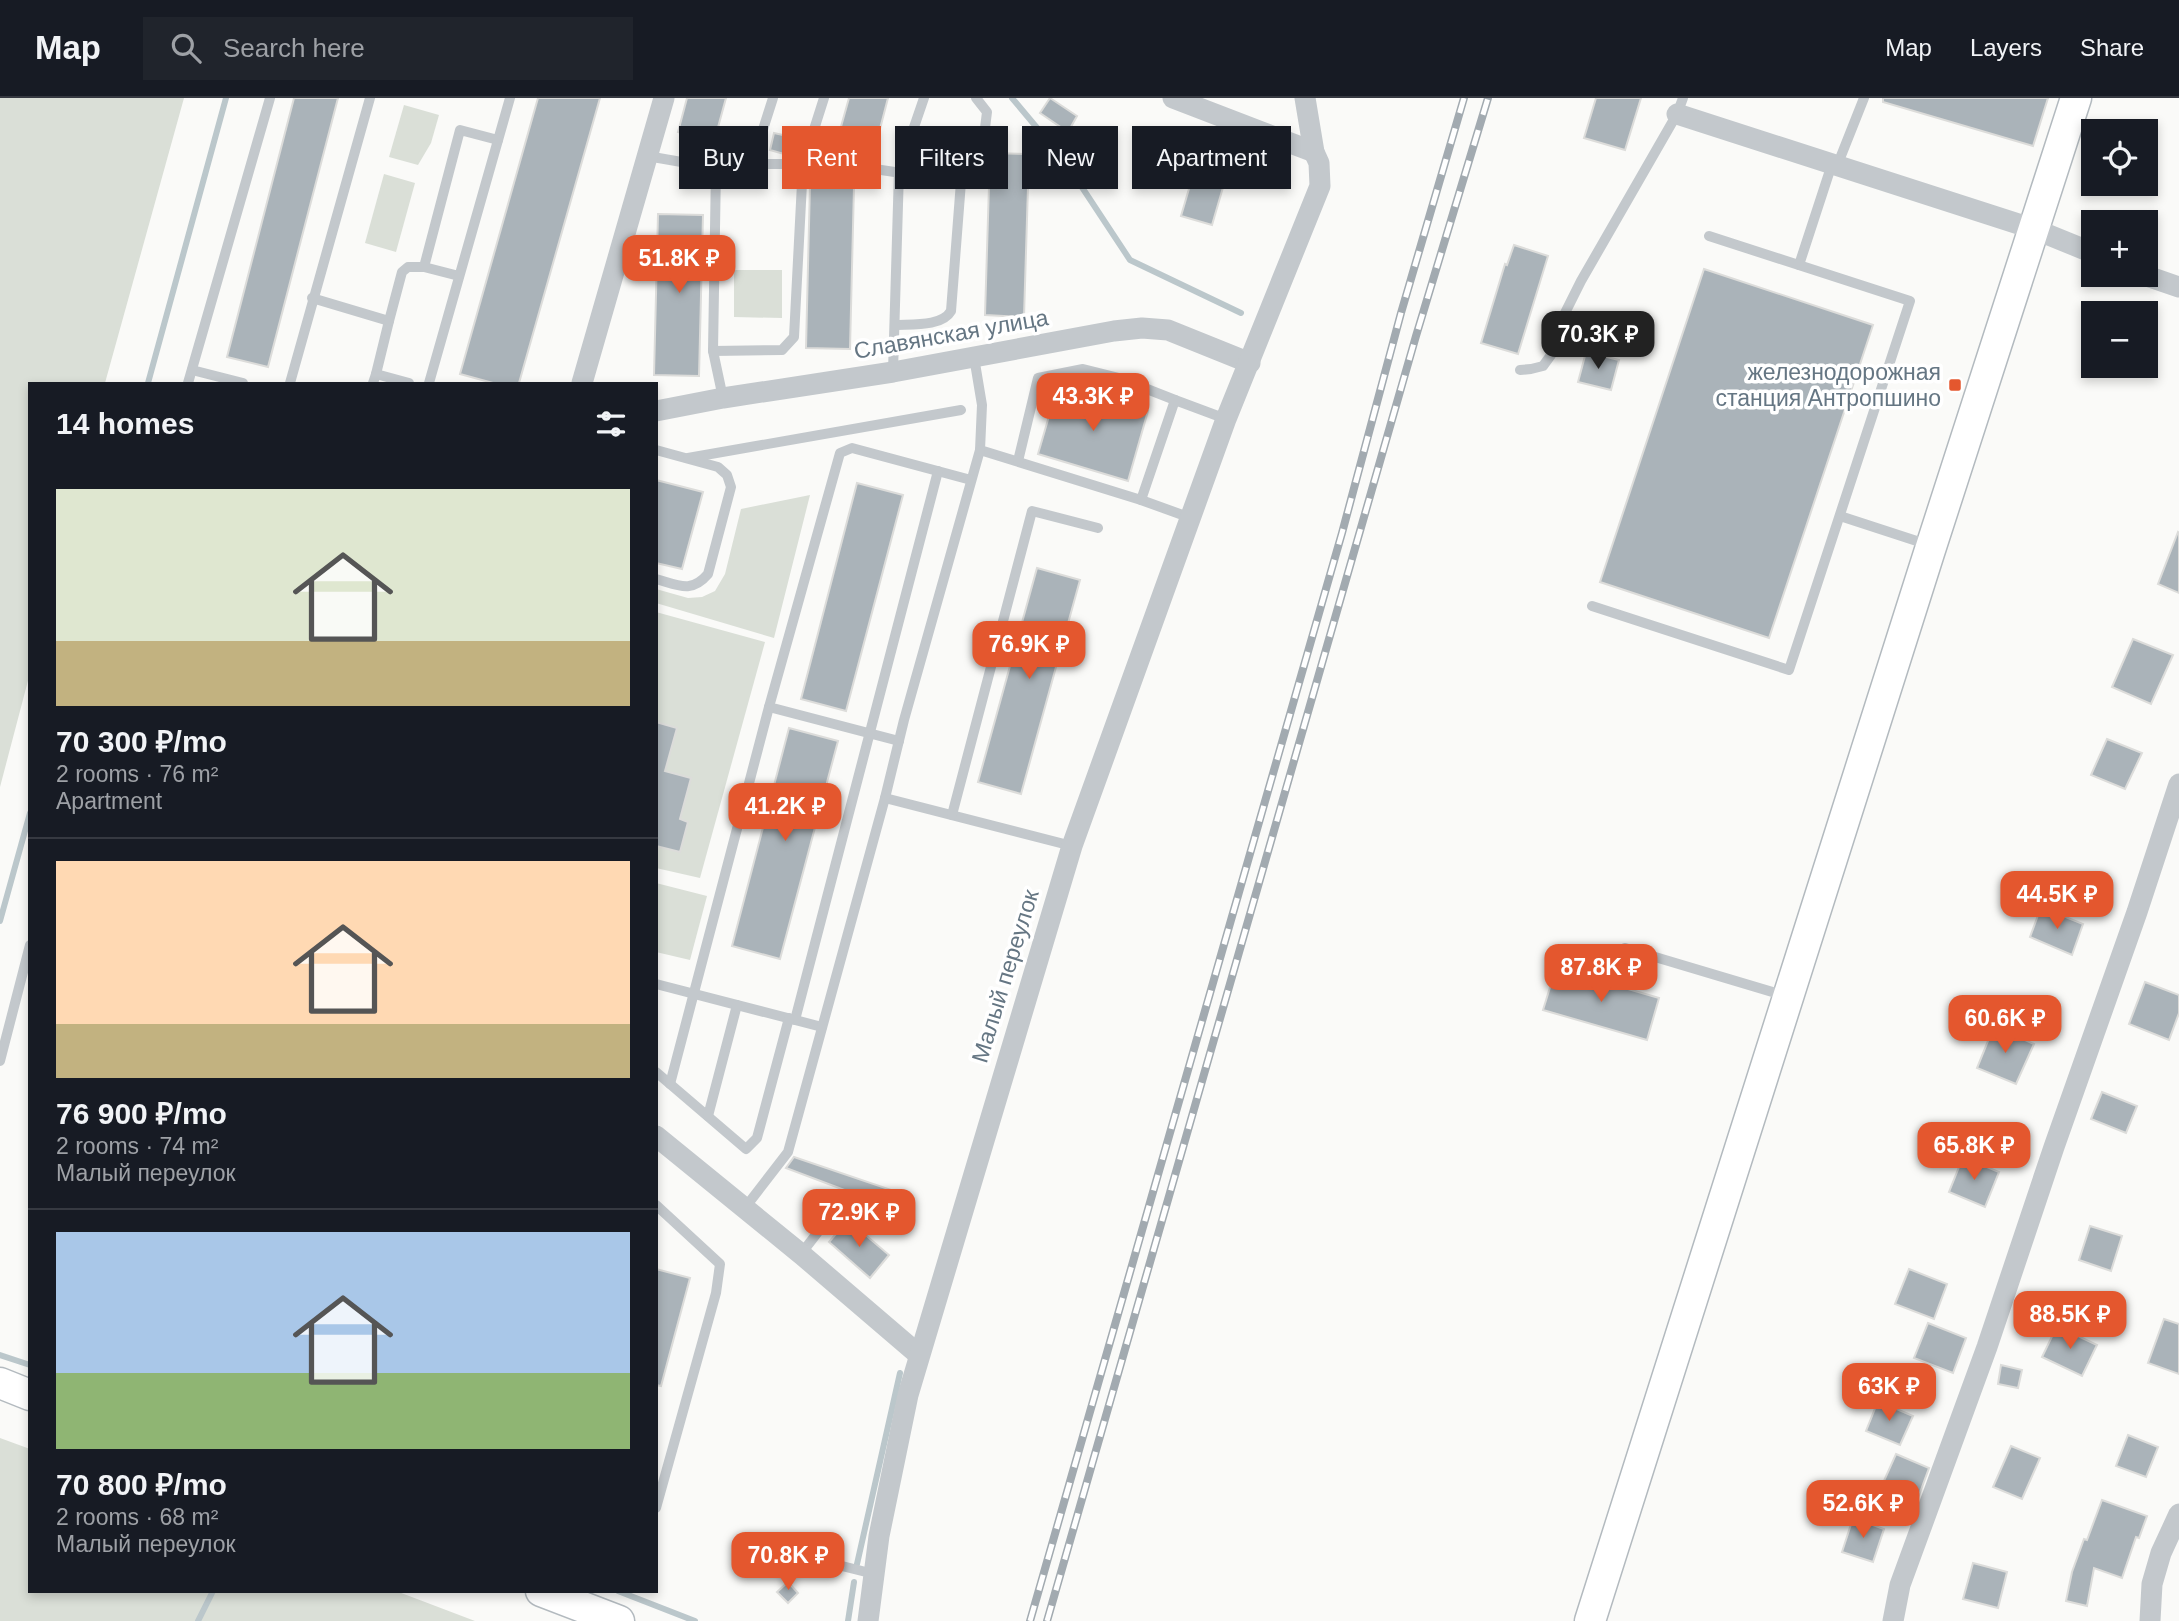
<!DOCTYPE html>
<html lang="en">
<head>
<meta charset="utf-8">
<style>
  body { margin:0; font-family:Helvetica,sans-serif; background:#20242c; color:#f1f3f6; height:100vh; display:flex; flex-direction:column; font-size:26px; white-space:nowrap }
  * { box-sizing:border-box; margin:0 }
  p { font-size:23px; color:#9ea1a6 }
  .icon { flex:none; width:38px; height:38px; fill:none; stroke:currentColor; stroke-width:2; stroke-linecap:round; stroke-linejoin:round }
  .map { position:relative; flex:1; overflow:hidden }
  .sheet { position:absolute; left:28px; top:284px; width:630px; height:1211px; display:flex; flex-direction:column; background:#171b24; border-radius:0px; box-shadow:0 4px 10px #0003 }
  .sheet>* { flex:none }
  .top-card { position:absolute; left:679px; top:28px; width:665px; height:63px; display:flex; gap:14px }
  .fabs { position:absolute; left:2081px; top:21px; display:grid; gap:14px }
  .fabs a { display:grid; place-items:center; width:77px; height:77px; border-radius:0px; background:#171b24; box-shadow:0 4px 10px #0003; font-size:35px }
  .price { position:absolute; translate:-50% -60px; padding:0 16px; border-radius:14px; background:#e4572e; color:#fff; font-size:23px; line-height:46px; filter:drop-shadow(0 2px 4px #0008) }
  .price::after { content:''; position:absolute; left:50%; top:42px; width:21px; height:16px; margin-left:-10px; background:inherit; clip-path:polygon(0 0,100% 0,50% 100%) }
  .price.current { background:#222; color:#fff }
  ul { padding:0; list-style:none }
  li { display:grid; align-content:center; gap:14px; height:371px; padding:0 28px }
  li+li { border-top:2px solid #363941 }
  li span { display:grid; place-items:center; height:217px; border-radius:0px; color:#555 }
  li>.icon { margin-inline-start:auto }
  span .icon { width:126px; height:126px; fill:#fffc; stroke-width:1 }
  li b { font-size:30px }
  h2 { display:flex; justify-content:space-between; align-items:center; height:84px; padding:0 28px; font-size:30px }
  .pill { padding:0 24px; border-radius:0px; background:#171b24; box-shadow:0 4px 10px #0003; font-size:24px; line-height:63px }
  .pill.current { background:#e4572e; color:#fff }
  header { display:flex; align-items:center; gap:42px; box-sizing:border-box; height:98px; padding:0 35px; background:#171b24; border-bottom:2px solid #363941 }
  header strong { font-size:33px }
  nav { display:flex; gap:38px; margin-inline-start:auto; font-size:24px }
  .search { width:490px; height:63px; background:#20242c; display:flex; align-items:center; gap:18px; box-sizing:border-box; padding:0 24px; border-radius:0px; color:#9ea1a6; font-size:26px }
  .map>svg:first-child { display:block }
  .green { fill:#dadfd7 }
  .lines { fill:none; stroke-linecap:round; stroke-linejoin:round }
  .stream { stroke:#bbc7cb; stroke-width:6 }
  .building { fill:#aab3b9; stroke:#dcdcda; stroke-width:2 }
  .secondary-casing { stroke:#b3babf; stroke-width:33 }
  .lane { stroke:#c3c8cc; stroke-width:10 }
  .street { stroke:#c3c8cc; stroke-width:21 }
  .secondary { stroke:#fff; stroke-width:30 }
  .rail-casing { stroke:#a2aab0; stroke-width:8 }
  .rail { stroke:#fff; stroke-width:5; stroke-dasharray:16; stroke-linecap:butt }
  .poi-dot { fill:#e4572e; stroke:#fff; stroke-width:2.5 }
  .labels { text-anchor:middle; stroke-width:7; stroke-linejoin:round; paint-order:stroke }
  .street-label { font-size:23px; fill:#657683; stroke:#fff }
  .poi-label { font-size:23px; fill:#657683; stroke:#fff; text-anchor:end }
</style>
</head>
<body>
<header>
<strong>Map</strong>
<div class="search"><svg class="icon" aria-label="search" viewBox="0 0 24 24"><circle cx="10" cy="10" r="6"/><path d="M15 15l6 6"/></svg>Search here</div>
<nav><a>Map</a><a>Layers</a><a>Share</a></nav>
</header>
<div class="map">
<svg width="2179" height="1523" viewBox="0 0 2179 1523">
  <rect width="100%" height="100%" fill="#fafaf8"/>
  <g class="green">
    <path d="M 0,0 L 184,0 L 105,285 L 30,285 L 30,575 L 0,689 Z"/>
    <path d="M 404,7 L 439,17 L 431,45 L 418,67 L 389,59 Z"/>
    <path d="M 384,76 L 415,85 L 396,154 L 365,145 Z"/>
    <path d="M 734,172 L 782,172 L 782,220 L 734,219 Z"/>
    <path d="M 810,397 L 774,540 L 656,505 L 656,491 L 688,500 L 702,499 L 715,493 L 725,476 L 741,411 Z"/>
    <path d="M 656,514 L 765,544 L 700,780 L 656,770 Z"/>
    <path d="M 656,785 L 707,798 L 690,862 L 656,854 Z"/>
    <path d="M 0,1340 L 30,1351 L 30,1493 L 396,1493 L 475,1523 L 0,1523 Z"/>
  </g>
  <g class="lines">
    <g class="stream">
      <path d="M 1012,0 L 1064,62 L 1130,162 L 1241,215"/>
      <path d="M 148,285 L 226,0"/>
      <path d="M 0,823 L 30,715"/>
      <path d="M 0,1257 L 30,1267"/>
      <path d="M 857,1466 L 900,1275"/>
      <path d="M 618,1493 L 695,1523"/>
      <path d="M 198,1523 L 213,1493"/>
      <path d="M 848,1523 L 854,1484"/>
    </g>
  </g>
  <g class="building">
    <path d="M 294,0 L 338,0 L 268,269 L 227,259 Z"/>
    <path d="M 538,0 L 600,0 L 519,285 L 493,285 L 460,276 Z"/>
    <path d="M 687,0 L 726,0 L 714,44 L 678,34 Z"/>
    <path d="M 849,0 L 888,0 L 874,54 L 837,43 Z"/>
    <path d="M 1050,0 L 1077,18 L 1068,34 L 1040,15 Z"/>
    <path d="M 1596,0 L 1641,0 L 1625,52 L 1584,40 Z"/>
    <path d="M 1883,0 L 2048,0 L 2033,48 L 1883,4 Z"/>
    <path d="M 774,35 L 796,40 L 791,58 L 770,52 Z"/>
    <path d="M 990,55 L 1029,56 L 1024,219 L 985,217 Z"/>
    <path d="M 1193,77 L 1224,86 L 1212,127 L 1181,118 Z"/>
    <path d="M 810,86 L 854,88 L 850,251 L 806,250 Z"/>
    <path d="M 658,116 L 703,117 L 699,278 L 654,277 Z"/>
    <path d="M 1514,147 L 1548,158 L 1518,256 L 1481,245 L 1505,166 L 1507,167 Z"/>
    <path d="M 1704,171 L 1873,227 L 1769,540 L 1600,484 Z"/>
    <path d="M 1586,254 L 1619,262 L 1611,292 L 1578,284 Z"/>
    <path d="M 1058,287 L 1148,313 L 1128,383 L 1038,356 Z"/>
    <path d="M 656,382 L 703,394 L 682,471 L 656,465 Z"/>
    <path d="M 857,385 L 903,397 L 846,613 L 801,601 Z"/>
    <path d="M 2178,434 L 2179,435 L 2179,495 L 2158,486 Z"/>
    <path d="M 1037,470 L 1080,482 L 1021,696 L 978,684 Z"/>
    <path d="M 2133,541 L 2173,557 L 2151,606 L 2112,589 Z"/>
    <path d="M 656,624 L 677,630 L 665,673 L 691,680 L 680,721 L 688,724 L 680,754 L 656,748 Z"/>
    <path d="M 789,630 L 838,643 L 780,861 L 732,848 Z"/>
    <path d="M 2107,641 L 2142,655 L 2125,691 L 2091,677 Z"/>
    <path d="M 2041,809 L 2083,826 L 2072,857 L 2030,839 Z"/>
    <path d="M 1556,870 L 1659,900 L 1647,942 L 1543,912 Z"/>
    <path d="M 2145,884 L 2179,897 L 2179,915 L 2169,942 L 2129,926 Z"/>
    <path d="M 1994,928 L 2034,946 L 2016,986 L 1977,970 Z"/>
    <path d="M 2102,994 L 2137,1008 L 2126,1035 L 2091,1021 Z"/>
    <path d="M 794,1059 L 906,1097 L 900,1113 L 786,1070 Z"/>
    <path d="M 1963,1059 L 1999,1074 L 1985,1109 L 1949,1094 Z"/>
    <path d="M 848,1122 L 889,1157 L 870,1180 L 829,1144 Z"/>
    <path d="M 2090,1128 L 2122,1138 L 2111,1173 L 2079,1162 Z"/>
    <path d="M 656,1171 L 690,1180 L 661,1288 L 656,1287 Z"/>
    <path d="M 1909,1171 L 1947,1186 L 1934,1221 L 1895,1206 Z"/>
    <path d="M 2164,1221 L 2179,1226 L 2179,1276 L 2148,1265 Z"/>
    <path d="M 1928,1225 L 1966,1240 L 1953,1275 L 1914,1260 Z"/>
    <path d="M 2057,1228 L 2097,1247 L 2082,1278 L 2042,1259 Z"/>
    <path d="M 2001,1267 L 2022,1272 L 2018,1290 L 1998,1286 Z"/>
    <path d="M 1878,1303 L 1913,1318 L 1900,1347 L 1866,1333 Z"/>
    <path d="M 2128,1337 L 2158,1349 L 2146,1379 L 2116,1368 Z"/>
    <path d="M 2011,1348 L 2040,1360 L 2022,1401 L 1993,1389 Z"/>
    <path d="M 1896,1356 L 1929,1370 L 1918,1400 L 1883,1385 Z"/>
    <path d="M 2102,1402 L 2147,1418 L 2139,1440 L 2136,1439 L 2122,1480 L 2094,1470 L 2087,1508 L 2066,1503 L 2072,1474 L 2084,1441 L 2087,1442 Z"/>
    <path d="M 1853,1420 L 1884,1431 L 1873,1464 L 1842,1454 Z"/>
    <path d="M 1973,1465 L 2007,1474 L 1998,1510 L 1963,1501 Z"/>
    <path d="M 788,1484 L 798,1495 L 788,1505 L 777,1494 Z"/>
  </g>
  <g class="lines">
    <defs>
      <g id="secondary">
        <path d="M 0,1285 L 30,1297"/>
        <path d="M 541,1493 L 619,1523"/>
        <path d="M 1590,1523 L 1929,455 L 2076,0"/>
      </g>
    </defs>
    <use href="#secondary" class="secondary-casing"/>
    <g class="lane">
      <path d="M 647,58 L 716,70 L 752,66 L 803,66 L 868,70 L 961,84"/>
      <path d="M 752,66 L 773,0"/>
      <path d="M 1837,68 L 1864,0"/>
      <path d="M 716,70 L 713,253 L 723,300"/>
      <path d="M 1799,167 L 1832,66"/>
      <path d="M 424,169 L 459,178"/>
      <path d="M 312,200 L 389,223 L 376,276"/>
      <path d="M 389,223 L 402,174 L 408,169 L 424,169 L 460,32 L 498,42"/>
      <path d="M 895,227 C 911,226 942,229 951,213 L 961,84 L 984,38 L 987,14 L 976,0"/>
      <path d="M 713,253 L 782,252 L 794,239 L 803,66 L 824,0"/>
      <path d="M 974,259 L 982,307 L 980,352 L 1141,402 L 1191,420"/>
      <path d="M 192,272 L 243,285"/>
      <path d="M 1520,272 L 1531,271 L 1543,268 L 1551,257 L 1564,217 L 1581,183 L 1677,16 L 1683,0"/>
      <path d="M 893,274 L 899,73 L 924,0"/>
      <path d="M 188,285 L 270,0"/>
      <path d="M 290,285 L 370,0"/>
      <path d="M 373,285 L 376,276 L 409,285"/>
      <path d="M 429,285 L 510,0"/>
      <path d="M 656,352 L 718,369 L 727,377 L 731,389 L 708,476 C 691,496 678,487 656,481"/>
      <path d="M 980,352 L 904,622 L 885,700 L 1072,748"/>
      <path d="M 688,360 L 961,312"/>
      <path d="M 1018,363 L 1038,280 L 1083,271 L 1119,280 L 1175,302"/>
      <path d="M 1141,402 L 1175,302 L 1226,321"/>
      <path d="M 1840,418 L 1929,447"/>
      <path d="M 1592,508 L 1789,572 L 1910,203 L 1709,138"/>
      <path d="M 899,643 L 769,609 L 840,355 L 852,350 L 971,382"/>
      <path d="M 952,717 L 1032,413 L 1098,430"/>
      <path d="M 1625,850 L 1786,898"/>
      <path d="M 656,886 L 822,929"/>
      <path d="M 795,922 L 938,373"/>
      <path d="M 0,963 L 30,847"/>
      <path d="M 656,974 L 746,1051 L 757,1040 L 789,920"/>
      <path d="M 670,986 L 769,609"/>
      <path d="M 708,1018 L 737,907"/>
      <path d="M 656,1107 L 720,1166 L 716,1195 L 656,1410"/>
      <path d="M 744,1111 L 788,1054 L 885,700"/>
      <path d="M 801,1156 L 831,1117"/>
      <path d="M 800,1472 L 830,1465 L 874,1476"/>
    </g>
    <g class="street">
      <path d="M 1173,0 L 1314,54"/>
      <path d="M 1677,16 L 2034,131 L 2093,155"/>
      <path d="M 2144,177 L 2179,189"/>
      <path d="M 582,285 L 664,0"/>
      <path d="M 656,313 L 723,300 L 893,274 L 1114,233 L 1142,230 L 1168,232 L 1250,265"/>
      <path d="M 656,1038 L 801,1156 L 919,1257"/>
      <path d="M 868,1523 L 879,1438 L 908,1297 L 1072,748 L 1226,321 L 1320,88 L 1319,65 L 1314,54 L 1305,0"/>
      <path d="M 1893,1523 L 1900,1487 L 1987,1249 L 2054,1049 L 2137,814 L 2179,686"/>
      <path d="M 2150,1523 L 2152,1486 L 2161,1455 L 2179,1416"/>
    </g>
    <use href="#secondary" class="secondary"/>
    <defs>
      <g id="rail">
        <path d="M 1030,1523 L 1342,435 L 1401,215 L 1464,0"/>
        <path d="M 1047,1523 L 1416,238 L 1488,0"/>
      </g>
    </defs>
    <use href="#rail" class="rail-casing"/>
    <use href="#rail" class="rail"/>
  </g>
  <rect class="poi-dot" x="1948" y="280" width="14" height="14" rx="3.5"/>
  <g class="labels">
    <g class="street-label">
      <text transform="translate(951 236) rotate(-10)" y="8">Славянская улица</text>
      <text transform="translate(1005 878) rotate(-73)" y="8">Малый переулок</text>
    </g>
    <g class="poi-label">
      <text x="1941" y="282">железнодорожная<tspan x="1941" dy="26">станция Антропшино</tspan></text>
    </g>
  </g>
</svg>
<div class="fabs">
<a><svg class="icon" aria-label="locate" viewBox="0 0 24 24"><circle cx="12" cy="12" r="6"/><path d="M12 2v4M12 18v4M2 12h4M18 12h4"/></svg></a>
<a>+</a>
<a>−</a>
</div>
<b class="price" style="left:679px;top:197px">51.8K ₽</b>
<b class="price current" style="left:1598px;top:273px">70.3K ₽</b>
<b class="price" style="left:1093px;top:335px">43.3K ₽</b>
<b class="price" style="left:1029px;top:583px">76.9K ₽</b>
<b class="price" style="left:785px;top:745px">41.2K ₽</b>
<b class="price" style="left:2057px;top:833px">44.5K ₽</b>
<b class="price" style="left:1601px;top:906px">87.8K ₽</b>
<b class="price" style="left:2005px;top:957px">60.6K ₽</b>
<b class="price" style="left:1974px;top:1084px">65.8K ₽</b>
<b class="price" style="left:859px;top:1151px">72.9K ₽</b>
<b class="price" style="left:2070px;top:1253px">88.5K ₽</b>
<b class="price" style="left:1889px;top:1325px">63K ₽</b>
<b class="price" style="left:1863px;top:1442px">52.6K ₽</b>
<b class="price" style="left:788px;top:1494px">70.8K ₽</b>
<div class="top-card">
<a class="pill">Buy</a>
<a class="pill current">Rent</a>
<a class="pill">Filters</a>
<a class="pill">New</a>
<a class="pill">Apartment</a>
</div>
<section class="sheet">
<h2>14 homes<svg class="icon" aria-label="filters" viewBox="0 0 24 24"><path d="M4 7h16M4 17h16"/><circle cx="9" cy="7" r="2"/><circle cx="15" cy="17" r="2"/></svg></h2>
<ul>
<li><span style="background:linear-gradient(#dfe7d0 70%,#c2b280 0)"><svg class="icon" aria-label="home" viewBox="0 0 24 24"><path d="M3 11l9-7 9 7M6 9v11h12V9"/></svg></span><div><b>70 300 ₽/mo</b><p>2 rooms · 76 m²</p><p>Apartment</p></div></li>
<li><span style="background:linear-gradient(#ffd9b3 75%,#c2b280 0)"><svg class="icon" aria-label="home" viewBox="0 0 24 24"><path d="M3 11l9-7 9 7M6 9v11h12V9"/></svg></span><div><b>76 900 ₽/mo</b><p>2 rooms · 74 m²</p><p>Малый переулок</p></div></li>
<li><span style="background:linear-gradient(#a9c7e8 65%,#8fb573 0)"><svg class="icon" aria-label="home" viewBox="0 0 24 24"><path d="M3 11l9-7 9 7M6 9v11h12V9"/></svg></span><div><b>70 800 ₽/mo</b><p>2 rooms · 68 m²</p><p>Малый переулок</p></div></li>
</ul>
</section>
</div>
</body>
</html>
